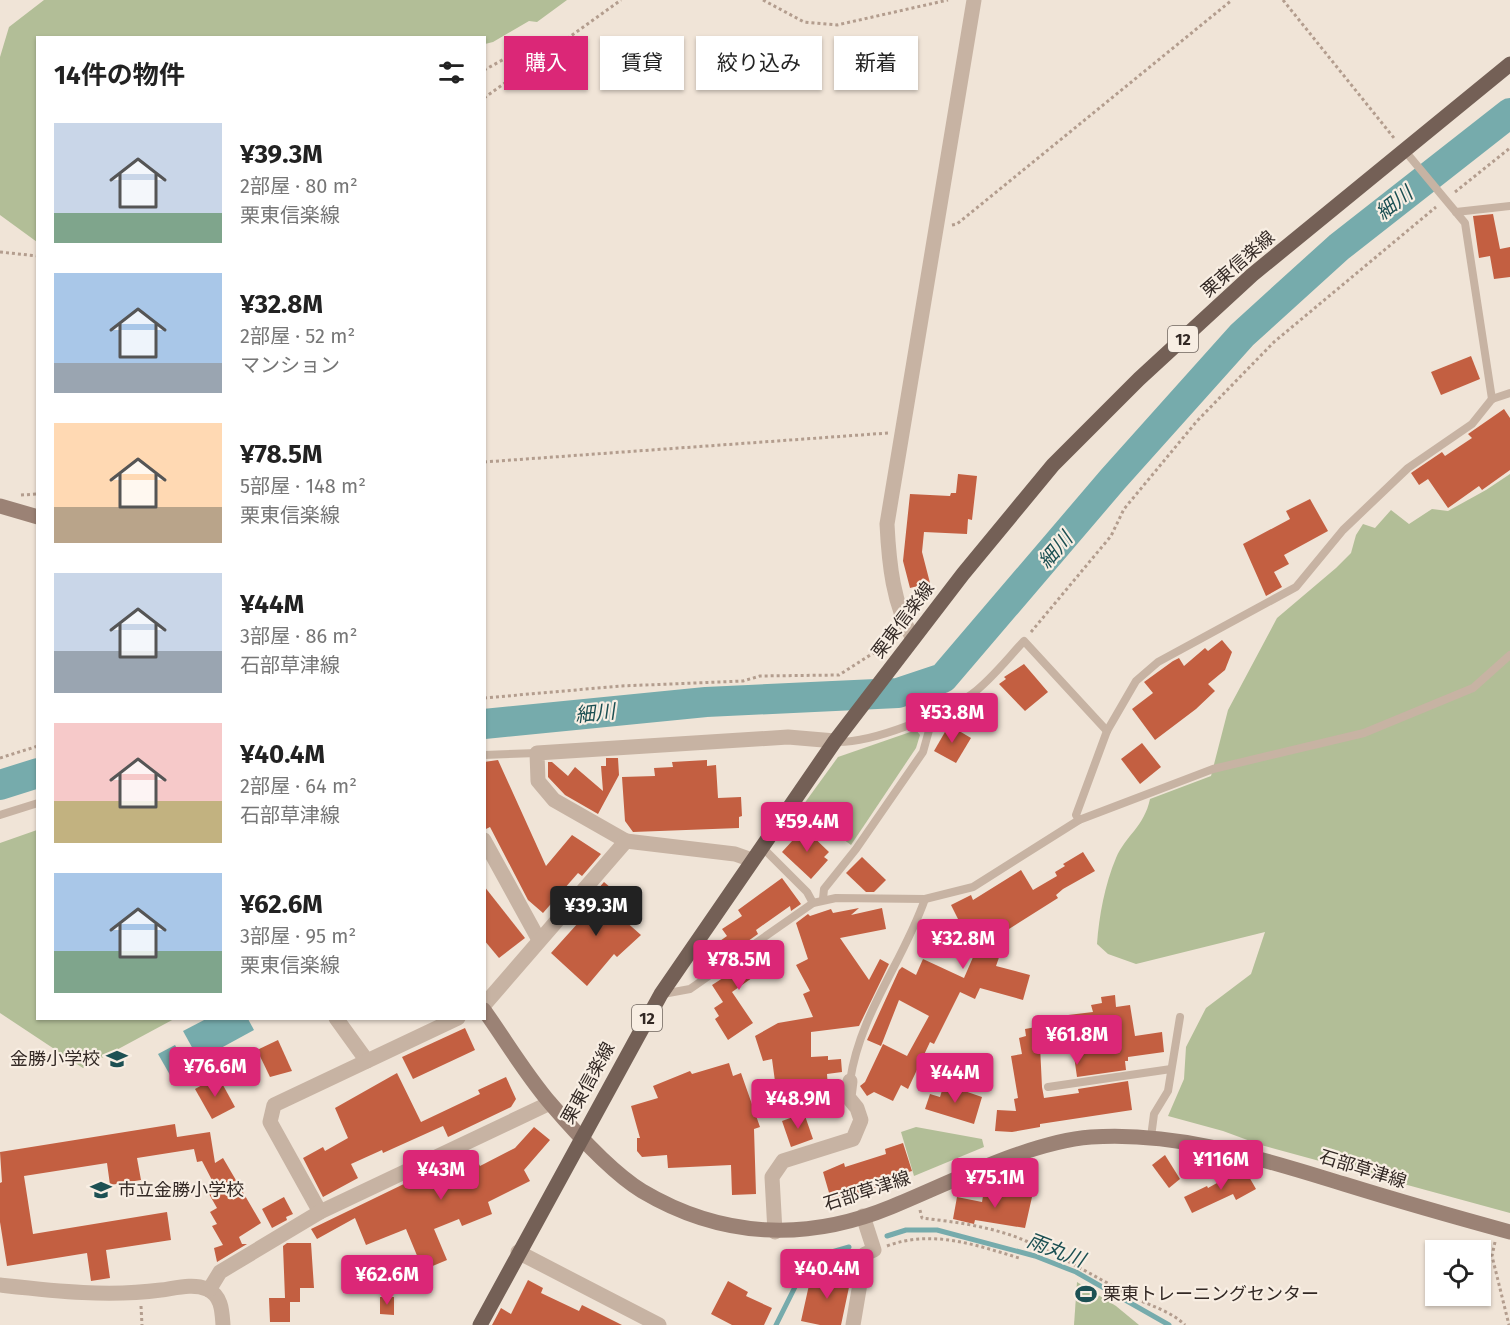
<!DOCTYPE html>
<html lang="ja">
<head>
<meta charset="utf-8">
<style>
  body { margin:0; font-family:"Fira Sans","Noto Sans JP",sans-serif; background:#f6f6f6; color:#222; height:100vh; display:flex; flex-direction:column; font-size:22px; white-space:nowrap }
  * { box-sizing:border-box; margin:0 }
  p { font-size:20px; color:#767676 }
  .icon { flex:none; width:33px; height:33px; fill:none; stroke:currentColor; stroke-width:2; stroke-linecap:round; stroke-linejoin:round }
  .map { position:relative; flex:1; overflow:hidden }
  .sheet { position:absolute; left:36px; top:36px; width:450px; height:984px; display:flex; flex-direction:column; background:#fff; border-radius:0px; box-shadow:0 2px 4px #0004 }
  .sheet>* { flex:none }
  .top-card { position:absolute; left:504px; top:36px; width:570px; height:54px; display:flex; gap:12px }
  .fabs { position:absolute; left:1425px; top:1240px; display:grid; gap:12px }
  .fabs a { display:grid; place-items:center; width:66px; height:66px; border-radius:0px; background:#fff; box-shadow:0 2px 4px #0004; font-size:30px }
  .price { position:absolute; translate:-50% -51px; padding:0 14px; border-radius:6px; background:#db2777; color:#fff; font-size:20px; line-height:39px; filter:drop-shadow(0 2px 3px #0008) }
  .price::after { content:''; position:absolute; left:50%; top:36px; width:18px; height:14px; margin-left:-9px; background:inherit; clip-path:polygon(0 0,100% 0,50% 100%) }
  .price.active { background:#222; color:#fff }
  ul { padding:0; list-style:none }
  li { display:flex; align-items:center; gap:18px; height:150px; padding:0 18px }
  li span { display:grid; place-items:center; flex:none; width:168px; height:120px; border-radius:0px; color:#555 }
  li>.icon { margin-inline-start:auto }
  span .icon { width:72px; height:72px; fill:#fffc; stroke-width:1 }
  li b { font-size:26px }
  h2 { display:flex; justify-content:space-between; align-items:center; height:72px; padding:0 18px; font-size:26px }
  .pill { padding:0 21px; border-radius:0px; background:#fff; box-shadow:0 2px 4px #0004; font-size:21px; line-height:54px }
  .pill.active { background:#db2777; color:#fff }
  .map>svg:first-child { display:block }
  .green { fill:#b2be97 }
  .water { fill:#76abac }
  .lines { fill:none; stroke-linecap:round; stroke-linejoin:round }
  .stream { stroke:#76abac; stroke-width:5 }
  .river { stroke:#76abac; stroke-width:30 }
  .building { fill:#c35f41 }
  .path { stroke:#b39d8e; stroke-width:3; stroke-dasharray:3 3; stroke-linecap:butt }
  .lane { stroke:#c7b3a3; stroke-width:8 }
  .street { stroke:#c7b3a3; stroke-width:15 }
  .secondary { stroke:#9b8275; stroke-width:15 }
  .primary { stroke:#746056; stroke-width:15 }
  .labels { text-anchor:middle; stroke-width:4.5; stroke-linejoin:round; paint-order:stroke }
  .shield { fill:#f8eee3; stroke:#6e645e; stroke-width:1.5 }
  .shield-label { font-size:16px; font-weight:bold; fill:#332925 }
  .street-label { font-size:18px; fill:#332925; stroke:#f8eee3 }
  .poi-label { font-size:18px; fill:#332925; stroke:#f8eee3; text-anchor:start }
  .water-label { font-size:20px; font-style:italic; fill:#1c5053; stroke:#f8eee3 }
</style>
</head>
<body>
<div class="map">
<svg width="1510" height="1325" viewBox="0 0 1510 1325">
  <rect width="100%" height="100%" fill="#f0e4d7"/>
  <g class="green">
    <path d="M 44,0 L 567,0 L 537,22 L 529,21 L 493,42 L 485,44 L 484,38 L 38,38 L 37,242 L 0,215 L 0,57 L 9,27 Z"/>
    <path d="M 1510,474 L 1510,1213 L 1261,1145 L 1223,1131 L 1168,1116 L 1184,1079 L 1186,1047 L 1206,1008 L 1251,974 L 1265,932 L 1136,964 L 1108,954 L 1097,944 C 1099,916 1105,884 1116,858 C 1126,835 1144,827 1150,799 L 1211,776 L 1228,710 L 1277,618 L 1336,568 L 1351,553 L 1356,535 L 1363,524 L 1375,528 L 1391,510 L 1409,524 L 1432,509 L 1448,511 L 1486,490 Z"/>
    <path d="M 916,730 L 920,735 L 916,748 L 851,845 L 801,808 L 838,757 Z"/>
    <path d="M 37,830 L 38,1018 L 174,1019 L 83,1068 L 0,1013 L 0,843 Z"/>
    <path d="M 916,1127 L 982,1139 L 984,1147 L 914,1176 L 901,1132 Z"/>
    <path d="M 1077,1282 L 1116,1306 L 1139,1325 L 1074,1325 Z"/>
  </g>
  <g class="water">
    <path d="M 206,1019 L 248,1019 L 254,1030 L 199,1060 L 183,1031 Z"/>
    <path d="M 175,1045 L 187,1066 L 170,1075 L 158,1054 Z"/>
  </g>
  <g class="lines">
    <g class="stream">
      <path d="M 887,1236 L 906,1230 L 937,1230 L 1035,1256 L 1076,1272 L 1169,1325"/>
      <path d="M 776,1325 L 804,1269 L 818,1256 L 849,1247"/>
    </g>
    <g class="river">
      <path d="M 484,724 L 706,702 L 898,693 L 943,678 L 1113,479 L 1242,335 L 1339,247 L 1510,113"/>
      <path d="M 0,785 L 38,773"/>
    </g>
  </g>
  <g class="building">
    <path d="M 1493,214 L 1500,249 L 1510,247 L 1510,277 L 1494,279 L 1490,256 L 1479,258 L 1473,216 Z"/>
    <path d="M 1471,356 L 1480,379 L 1441,395 L 1431,372 Z"/>
    <path d="M 1504,409 L 1510,418 L 1510,470 L 1482,490 L 1479,486 L 1448,508 L 1428,479 L 1419,485 L 1411,473 L 1442,452 L 1445,456 L 1472,438 L 1468,434 Z"/>
    <path d="M 958,474 L 977,476 L 972,520 L 968,519 L 967,534 L 924,532 L 922,552 L 930,583 L 910,588 L 903,561 L 910,494 L 950,496 L 951,493 L 956,493 Z"/>
    <path d="M 1310,499 L 1328,531 L 1284,555 L 1289,564 L 1274,572 L 1282,587 L 1266,596 L 1243,544 L 1290,519 L 1286,511 Z"/>
    <path d="M 1222,640 L 1232,652 L 1225,670 L 1208,684 L 1215,691 L 1196,709 L 1155,740 L 1132,709 L 1153,693 L 1144,682 L 1173,661 L 1179,658 L 1184,666 L 1205,648 L 1208,651 Z"/>
    <path d="M 1024,664 L 1048,692 L 1025,711 L 999,684 L 1006,679 L 1004,677 Z"/>
    <path d="M 949,725 L 971,738 L 956,763 L 934,751 Z"/>
    <path d="M 1142,743 L 1161,767 L 1140,784 L 1121,759 Z"/>
    <path d="M 606,758 L 618,758 L 619,775 L 598,814 L 565,795 L 548,777 L 548,762 L 552,762 L 568,776 L 575,767 L 603,791 L 601,766 L 606,766 Z"/>
    <path d="M 498,760 L 546,866 L 572,835 L 601,854 L 582,876 L 578,873 L 543,913 L 528,900 L 490,827 L 484,830 L 484,762 Z"/>
    <path d="M 707,760 L 707,766 L 716,765 L 718,798 L 741,797 L 742,816 L 739,817 L 739,828 L 633,832 L 625,821 L 622,777 L 655,776 L 654,768 L 673,767 L 672,762 Z"/>
    <path d="M 804,828 L 829,852 L 824,857 L 828,860 L 811,879 L 782,852 Z"/>
    <path d="M 1083,852 L 1095,871 L 1063,889 L 1056,895 L 1058,898 L 1009,929 L 996,966 L 1030,975 L 1023,1000 L 980,988 L 975,999 L 960,992 L 934,1044 L 930,1042 L 908,1089 L 901,1085 L 893,1101 L 874,1092 L 867,1096 L 860,1086 L 865,1082 L 883,1044 L 907,1056 L 929,1016 L 899,1000 L 881,1046 L 867,1040 L 899,970 L 902,967 L 916,975 L 923,959 L 964,978 L 977,948 L 956,941 L 961,925 L 951,905 L 971,895 L 973,900 L 1021,870 L 1033,890 L 1057,876 L 1055,872 L 1065,866 L 1063,864 Z"/>
    <path d="M 862,857 L 886,880 L 874,892 L 866,892 L 846,873 Z"/>
    <path d="M 782,878 L 801,904 L 791,911 L 790,906 L 756,930 L 758,934 L 717,963 L 707,950 L 727,936 L 722,929 L 742,916 L 738,910 Z"/>
    <path d="M 604,882 L 625,900 L 615,912 L 641,935 L 617,957 L 614,954 L 587,986 L 551,953 L 597,902 L 591,897 Z"/>
    <path d="M 484,886 L 525,938 L 499,958 L 484,940 Z"/>
    <path d="M 859,908 L 851,915 L 882,908 L 886,929 L 840,938 L 869,980 L 880,959 L 889,964 L 859,1026 L 811,1032 L 811,1057 L 828,1056 L 828,1060 L 841,1059 L 842,1072 L 827,1074 L 828,1088 L 825,1088 L 829,1105 L 799,1113 L 792,1088 L 776,1089 L 772,1059 L 763,1061 L 755,1036 L 778,1023 L 813,1017 L 803,994 L 810,991 L 796,965 L 808,959 L 796,923 L 808,914 L 810,916 L 831,909 L 833,913 Z"/>
    <path d="M 765,944 L 776,961 L 732,992 L 753,1023 L 728,1040 L 715,1019 L 719,1016 L 714,1008 L 723,1002 L 712,985 L 726,976 L 724,973 Z"/>
    <path d="M 1115,995 L 1116,1007 L 1130,1005 L 1135,1036 L 1162,1032 L 1164,1052 L 1128,1057 L 1128,1061 L 1125,1061 L 1126,1070 L 1077,1077 L 1072,1042 L 1040,1046 L 1042,1087 L 1044,1098 L 1079,1093 L 1078,1089 L 1128,1081 L 1132,1110 L 1040,1124 L 1040,1127 L 1012,1132 L 995,1131 L 997,1110 L 1016,1111 L 1014,1099 L 1018,1098 L 1011,1056 L 1022,1054 L 1019,1038 L 1026,1036 L 1025,1029 L 1036,1027 L 1035,1019 L 1093,1012 L 1091,1005 L 1102,1003 L 1101,997 Z"/>
    <path d="M 465,1028 L 475,1050 L 413,1079 L 402,1057 Z"/>
    <path d="M 278,1040 L 292,1071 L 270,1077 L 257,1050 Z"/>
    <path d="M 729,1063 L 733,1076 L 741,1073 L 760,1127 L 754,1129 L 756,1194 L 732,1195 L 731,1165 L 668,1168 L 667,1155 L 642,1157 L 637,1151 L 637,1138 L 640,1138 L 631,1106 L 658,1098 L 653,1086 L 690,1071 L 692,1074 Z"/>
    <path d="M 397,1073 L 421,1122 L 480,1094 L 478,1090 L 506,1077 L 516,1099 L 511,1107 L 448,1137 L 443,1126 L 383,1153 L 382,1150 L 351,1164 L 358,1178 L 323,1197 L 303,1158 L 323,1147 L 325,1151 L 348,1138 L 335,1108 Z"/>
    <path d="M 218,1076 L 235,1107 L 212,1119 L 195,1089 Z"/>
    <path d="M 944,1084 L 982,1097 L 974,1124 L 925,1109 L 930,1094 L 940,1097 Z"/>
    <path d="M 804,1113 L 813,1139 L 791,1147 L 782,1121 Z"/>
    <path d="M 175,1124 L 177,1137 L 210,1132 L 215,1163 L 223,1158 L 261,1223 L 239,1237 L 242,1244 L 247,1244 L 217,1262 L 214,1248 L 223,1245 L 212,1226 L 217,1224 L 210,1212 L 217,1208 L 209,1194 L 215,1190 L 212,1185 L 214,1184 L 202,1161 L 197,1162 L 194,1149 L 137,1158 L 141,1180 L 110,1185 L 107,1163 L 24,1176 L 33,1234 L 167,1212 L 171,1240 L 106,1250 L 110,1278 L 91,1281 L 87,1253 L 7,1266 L 0,1222 L 0,1183 L 2,1182 L 0,1152 Z"/>
    <path d="M 534,1127 L 550,1140 L 524,1170 L 530,1181 L 488,1202 L 492,1214 L 462,1226 L 459,1219 L 434,1229 L 447,1260 L 423,1270 L 406,1229 L 366,1245 L 355,1218 L 317,1239 L 311,1229 L 441,1166 L 444,1176 L 477,1160 L 480,1166 L 515,1148 Z"/>
    <path d="M 903,1143 L 912,1171 L 884,1179 L 886,1184 L 832,1203 L 823,1172 L 844,1163 L 845,1167 L 886,1154 L 885,1149 Z"/>
    <path d="M 1165,1155 L 1180,1179 L 1169,1188 L 1152,1165 Z"/>
    <path d="M 1244,1168 L 1256,1189 L 1236,1200 L 1233,1194 L 1192,1213 L 1184,1197 L 1207,1186 L 1208,1188 Z"/>
    <path d="M 984,1190 L 1011,1196 L 1012,1192 L 1032,1197 L 1025,1228 L 975,1220 L 974,1224 L 953,1219 L 957,1197 L 982,1202 Z"/>
    <path d="M 284,1197 L 293,1214 L 286,1217 L 287,1220 L 272,1228 L 262,1209 Z"/>
    <path d="M 287,1243 L 311,1243 L 314,1288 L 300,1288 L 300,1302 L 290,1302 L 290,1322 L 270,1322 L 269,1298 L 285,1298 L 283,1246 Z"/>
    <path d="M 836,1269 L 852,1273 L 841,1325 L 820,1325 L 801,1321 L 811,1276 L 834,1281 Z"/>
    <path d="M 528,1280 L 543,1288 L 541,1293 L 579,1311 L 582,1305 L 622,1325 L 492,1325 L 501,1308 L 511,1314 Z"/>
    <path d="M 728,1281 L 748,1292 L 746,1296 L 772,1308 L 764,1325 L 732,1325 L 711,1314 Z"/>
    <path d="M 380,1297 L 394,1297 L 394,1315 L 380,1314 Z"/>
  </g>
  <g class="lines">
    <g class="path">
      <path d="M 763,0 L 804,22 L 837,25 L 948,0"/>
      <path d="M 1283,0 L 1394,138"/>
      <path d="M 484,70 C 502,61 522,45 541,56"/>
      <path d="M 484,98 L 621,0"/>
      <path d="M 1455,192 L 1510,148"/>
      <path d="M 952,225 L 957,224 L 1232,0"/>
      <path d="M 0,252 L 38,256"/>
      <path d="M 484,462 L 888,433"/>
      <path d="M 21,495 L 38,494"/>
      <path d="M 1031,632 L 1111,536 L 1124,509 L 1197,421 L 1274,342 L 1436,207"/>
      <path d="M 484,698 L 621,686 L 743,681 L 760,676 L 839,675 L 889,643"/>
      <path d="M 0,758 L 38,746"/>
      <path d="M 920,1210 L 922,1218 C 956,1222 994,1227 1026,1241 C 1063,1257 1097,1278 1133,1297 C 1150,1306 1171,1311 1185,1325"/>
      <path d="M 1495,1242 L 1492,1256 L 1509,1325"/>
      <path d="M 887,1246 C 932,1229 976,1245 1019,1258"/>
      <path d="M 141,1306 L 142,1325"/>
    </g>
    <g class="lane">
      <path d="M 1405,151 L 1465,223 L 1492,399"/>
      <path d="M 1456,212 L 1510,206"/>
      <path d="M 836,742 C 873,743 941,715 972,694 C 991,680 1008,658 1024,641 L 1107,731"/>
      <path d="M 484,755 L 537,753"/>
      <path d="M 0,815 L 38,803"/>
      <path d="M 1079,820 L 1076,815 L 1107,731 L 1136,681 L 1158,662 L 1296,587 L 1343,530 L 1408,468 L 1472,424 L 1492,399 L 1510,393"/>
      <path d="M 762,847 L 807,892 L 813,903"/>
      <path d="M 823,899 L 824,889 L 856,849 L 923,752 L 933,716"/>
      <path d="M 663,994 L 690,989 L 813,903 L 836,898 L 925,899 L 973,887 L 1079,820 L 1213,769 L 1364,733 L 1473,688 L 1510,655"/>
      <path d="M 850,1081 C 860,1013 903,962 925,899"/>
      <path d="M 1048,1087 L 1171,1069"/>
      <path d="M 1151,1137 L 1154,1114 L 1168,1091 L 1180,1017"/>
    </g>
    <g class="street">
      <path d="M 913,639 C 893,604 889,564 887,524 L 974,0"/>
      <path d="M 484,840 L 539,940"/>
      <path d="M 626,841 L 554,800 L 538,781 L 537,753 L 788,737 L 835,741"/>
      <path d="M 484,1005 L 626,841 L 735,854 L 752,860"/>
      <path d="M 336,1018 L 367,1061"/>
      <path d="M 320,1212 L 270,1122 L 274,1105 L 458,1018"/>
      <path d="M 775,1232 L 772,1177 L 783,1161 L 853,1139 L 861,1120 L 857,1108 L 848,1097 L 850,1081"/>
      <path d="M 518,1252 L 659,1325"/>
      <path d="M 0,1285 C 55,1291 107,1297 161,1290 C 176,1288 193,1283 207,1289 C 222,1296 222,1311 223,1325"/>
      <path d="M 209,1290 L 220,1272 L 320,1212 L 550,1103"/>
      <path d="M 853,1325 L 865,1254 L 874,1250 L 863,1216"/>
    </g>
    <g class="secondary">
      <path d="M 0,506 L 38,517"/>
      <path d="M 484,1010 C 506,1041 526,1075 551,1104 C 575,1132 611,1172 642,1191 C 721,1238 806,1242 891,1207 C 950,1183 1028,1142 1091,1137 C 1179,1131 1261,1159 1344,1184 C 1399,1201 1455,1217 1510,1232"/>
    </g>
    <path class="primary" d="M 480,1325 L 661,994 L 835,741 L 963,574 L 1053,465 L 1139,379 L 1252,275 L 1510,64"/>
  </g>
  <defs>
    <symbol id="school-bare" viewBox="-9 -9 18 18"><path d="M0-5L7-2L0 1L-7-2ZM-4 1L0 2.5L4 1V4Q0 6-4 4Z" fill="#1c5053" stroke="#f8eee3" stroke-width="2.5" paint-order="stroke"/></symbol>
    <symbol id="stadium-bare" viewBox="-9 -9 18 18"><path d="M0-5a6.5 5 0 1 0 0 10a6.5 5 0 1 0 0-10ZM-3.5-1.8h7v3.6h-7Z" fill="#1c5053" stroke="#f8eee3" stroke-width="2.5" paint-order="stroke"/></symbol>
  </defs>
  <g fill-rule="evenodd">
    <use href="#school-bare" x="102" y="1044" width="30" height="30"/>
    <use href="#school-bare" x="86" y="1175" width="30" height="30"/>
    <use href="#stadium-bare" x="1071" y="1279" width="30" height="30"/>
  </g>
  <g class="labels">
    <g class="shield">
      <rect x="1168" y="326" width="30" height="26" rx="4.5"/>
      <rect x="632" y="1005" width="30" height="26" rx="4.5"/>
    </g>
    <g class="shield-label">
      <text x="1183" y="345">12</text>
      <text x="647" y="1024">12</text>
    </g>
    <g class="street-label">
      <text transform="translate(1238 264) rotate(-41)" y="6">栗東信楽線</text>
      <text transform="translate(903 620) rotate(-53)" y="6">栗東信楽線</text>
      <text transform="translate(588 1083) rotate(-61)" y="6">栗東信楽線</text>
      <text transform="translate(1363 1169) rotate(17)" y="6">石部草津線</text>
      <text transform="translate(867 1191) rotate(-18)" y="6">石部草津線</text>
    </g>
    <g class="poi-label">
      <text x="100" y="1065" text-anchor="end">金勝小学校</text>
      <text x="118" y="1196">市立金勝小学校</text>
      <text x="1103" y="1300">栗東トレーニングセンター</text>
    </g>
    <g class="water-label">
      <text transform="translate(1394 203) rotate(-38)" y="7">細川</text>
      <text transform="translate(1055 550) rotate(-49)" y="7">細川</text>
      <text transform="translate(595 713) rotate(-6)" y="7">細川</text>
      <text transform="translate(1056 1250) rotate(21)" y="7">雨丸川</text>
    </g>
  </g>
</svg>
<div class="fabs">
<a><svg class="icon" aria-label="locate" viewBox="0 0 24 24"><circle cx="12" cy="12" r="6"/><path d="M12 2v4M12 18v4M2 12h4M18 12h4"/></svg></a>
</div>
<b class="price" style="left:952px;top:744px">¥53.8M</b>
<b class="price" style="left:807px;top:853px">¥59.4M</b>
<b class="price active" style="left:596px;top:937px">¥39.3M</b>
<b class="price" style="left:963px;top:970px">¥32.8M</b>
<b class="price" style="left:739px;top:991px">¥78.5M</b>
<b class="price" style="left:1077px;top:1066px">¥61.8M</b>
<b class="price" style="left:215px;top:1098px">¥76.6M</b>
<b class="price" style="left:955px;top:1104px">¥44M</b>
<b class="price" style="left:798px;top:1130px">¥48.9M</b>
<b class="price" style="left:1221px;top:1191px">¥116M</b>
<b class="price" style="left:441px;top:1201px">¥43M</b>
<b class="price" style="left:995px;top:1209px">¥75.1M</b>
<b class="price" style="left:827px;top:1300px">¥40.4M</b>
<b class="price" style="left:387px;top:1306px">¥62.6M</b>
<div class="top-card">
<a class="pill active">購入</a>
<a class="pill">賃貸</a>
<a class="pill">絞り込み</a>
<a class="pill">新着</a>
</div>
<section class="sheet">
<h2>14件の物件<svg class="icon" aria-label="filters" viewBox="0 0 24 24"><path d="M4 7h16M4 17h16"/><circle cx="9" cy="7" r="2"/><circle cx="15" cy="17" r="2"/></svg></h2>
<ul>
<li><span style="background:linear-gradient(#c9d6e8 75%,#7fa58c 0)"><svg class="icon" aria-label="home" viewBox="0 0 24 24"><path d="M3 11l9-7 9 7M6 9v11h12V9"/></svg></span><div><b>¥39.3M</b><p>2部屋 · 80 m²</p><p>栗東信楽線</p></div></li>
<li><span style="background:linear-gradient(#a9c7e8 75%,#9aa5b1 0)"><svg class="icon" aria-label="home" viewBox="0 0 24 24"><path d="M3 11l9-7 9 7M6 9v11h12V9"/></svg></span><div><b>¥32.8M</b><p>2部屋 · 52 m²</p><p>マンション</p></div></li>
<li><span style="background:linear-gradient(#ffd9b3 70%,#b9a48a 0)"><svg class="icon" aria-label="home" viewBox="0 0 24 24"><path d="M3 11l9-7 9 7M6 9v11h12V9"/></svg></span><div><b>¥78.5M</b><p>5部屋 · 148 m²</p><p>栗東信楽線</p></div></li>
<li><span style="background:linear-gradient(#c9d6e8 65%,#9aa5b1 0)"><svg class="icon" aria-label="home" viewBox="0 0 24 24"><path d="M3 11l9-7 9 7M6 9v11h12V9"/></svg></span><div><b>¥44M</b><p>3部屋 · 86 m²</p><p>石部草津線</p></div></li>
<li><span style="background:linear-gradient(#f6c9c9 65%,#c2b280 0)"><svg class="icon" aria-label="home" viewBox="0 0 24 24"><path d="M3 11l9-7 9 7M6 9v11h12V9"/></svg></span><div><b>¥40.4M</b><p>2部屋 · 64 m²</p><p>石部草津線</p></div></li>
<li><span style="background:linear-gradient(#a9c7e8 65%,#7fa58c 0)"><svg class="icon" aria-label="home" viewBox="0 0 24 24"><path d="M3 11l9-7 9 7M6 9v11h12V9"/></svg></span><div><b>¥62.6M</b><p>3部屋 · 95 m²</p><p>栗東信楽線</p></div></li>
</ul>
</section>
</div>
</body>
</html>
